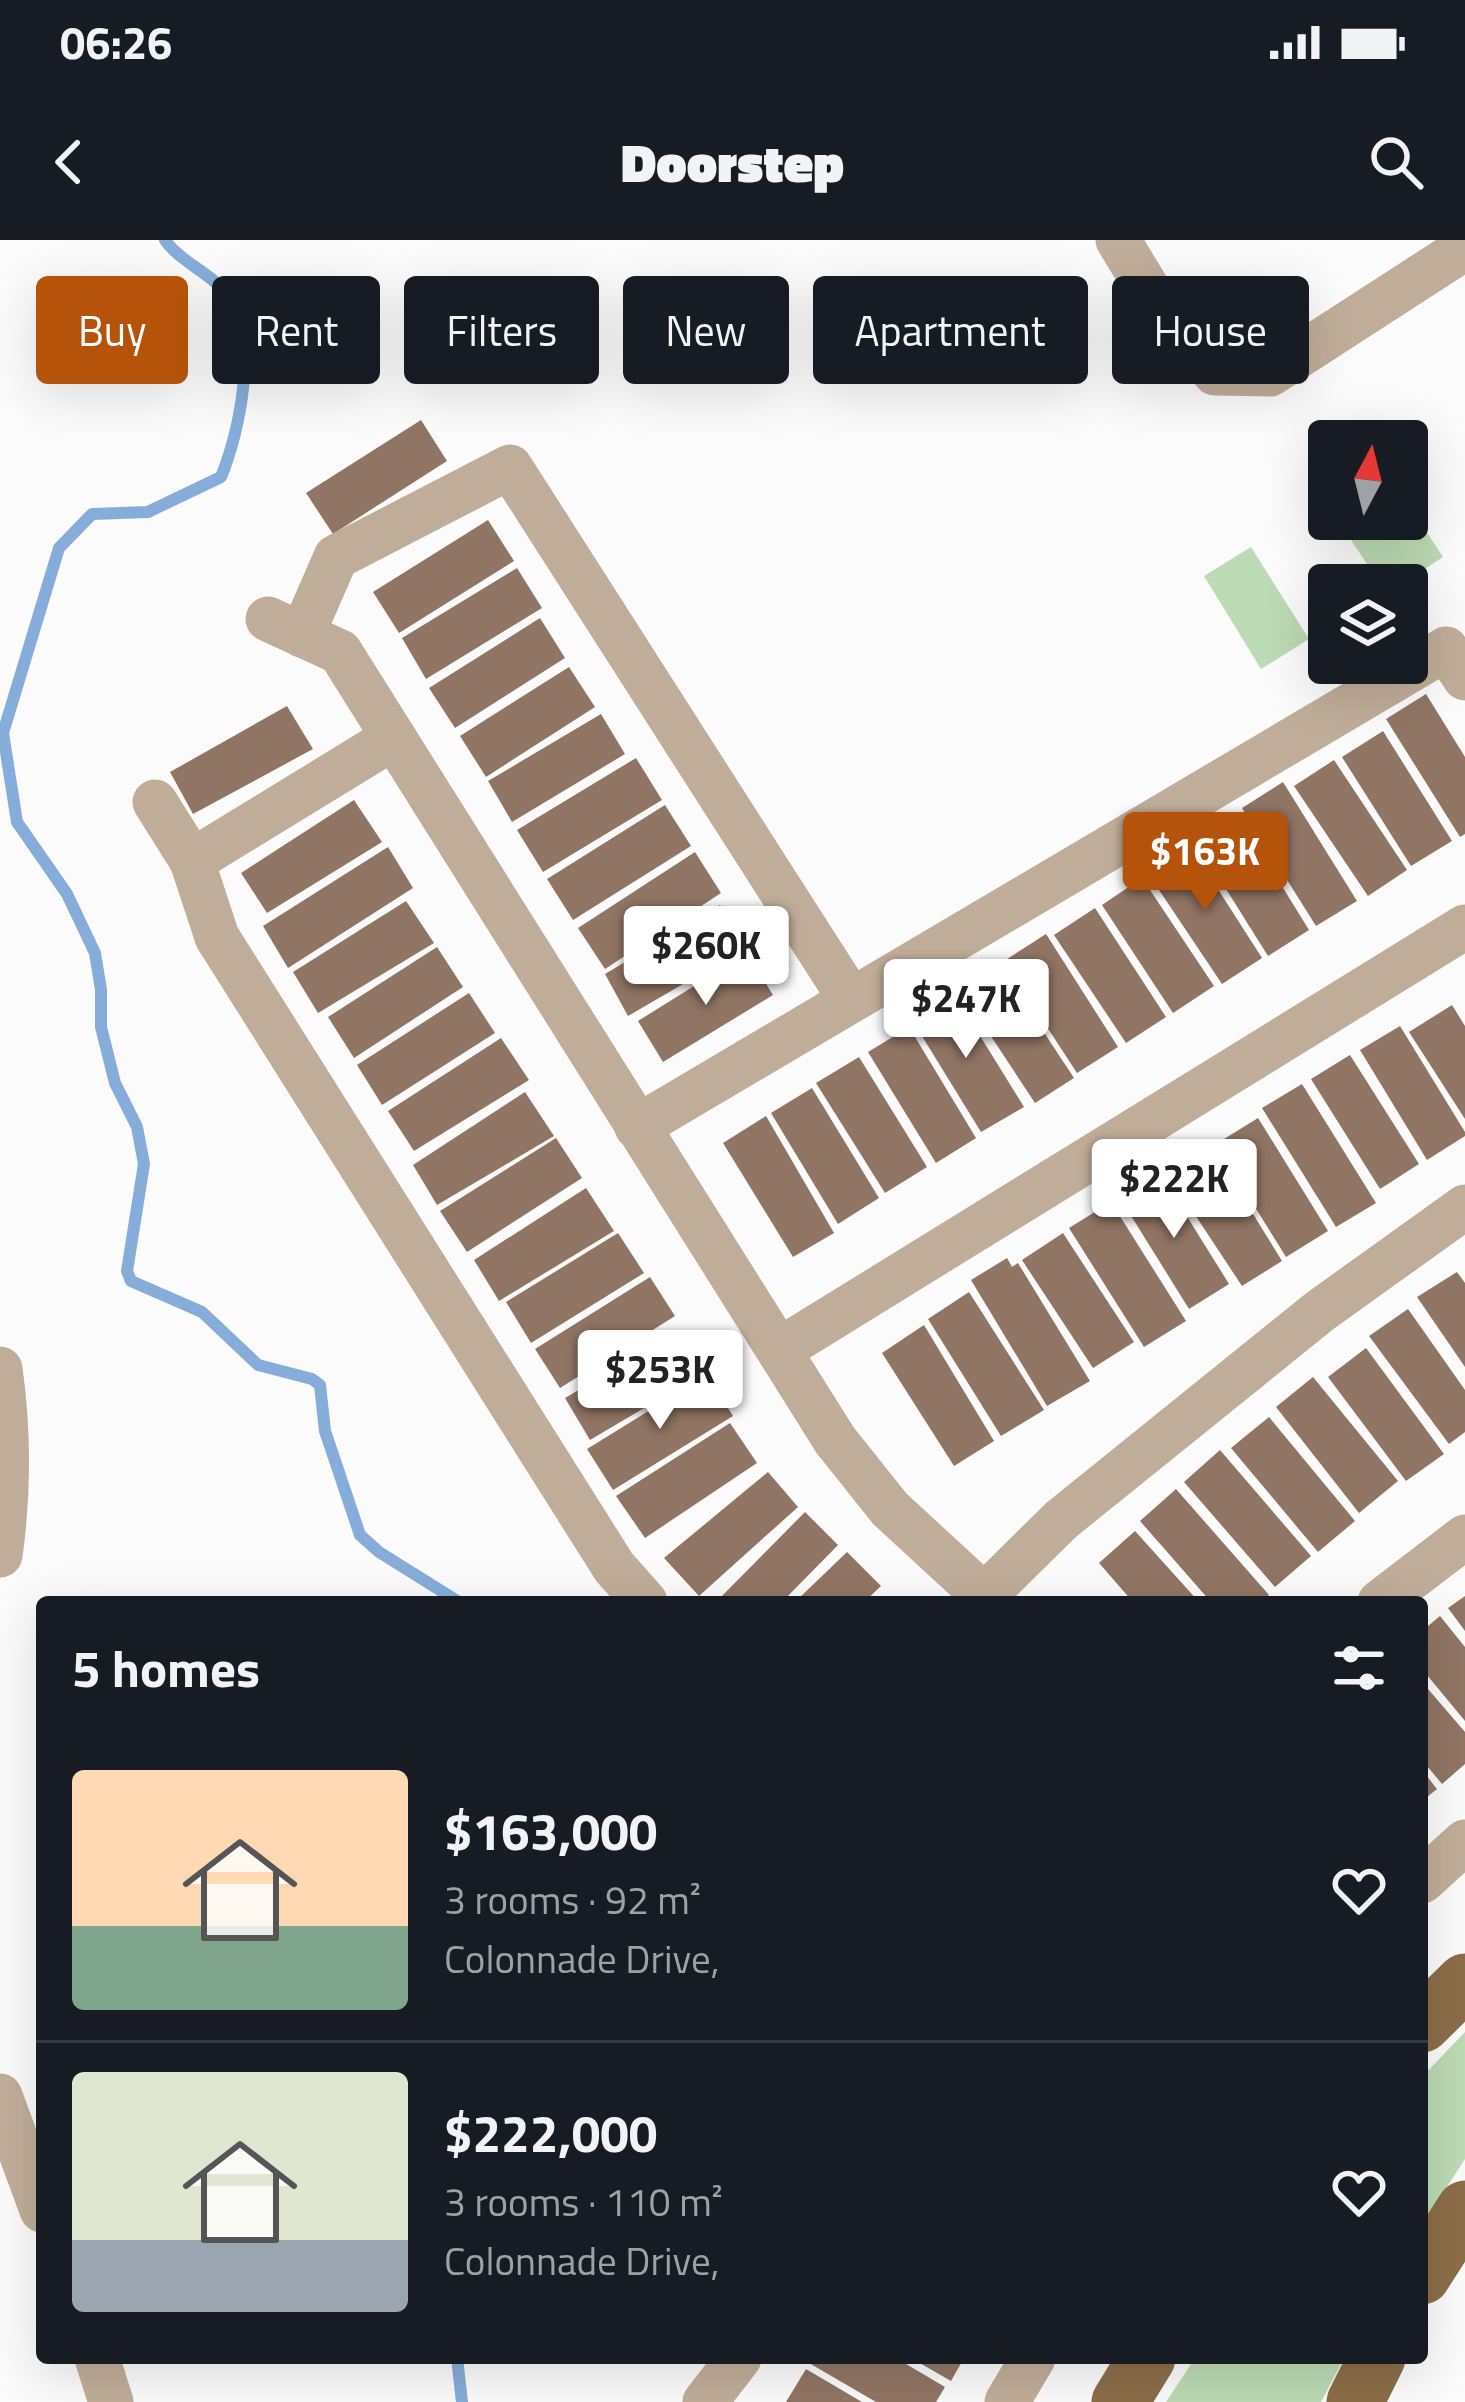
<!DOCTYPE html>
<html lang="en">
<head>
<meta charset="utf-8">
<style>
  body { margin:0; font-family:"Titillium Web",sans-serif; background:#20242c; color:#f1f3f6; height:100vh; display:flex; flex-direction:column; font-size:45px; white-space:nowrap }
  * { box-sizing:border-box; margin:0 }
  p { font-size:39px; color:#9ea1a6 }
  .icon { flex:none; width:66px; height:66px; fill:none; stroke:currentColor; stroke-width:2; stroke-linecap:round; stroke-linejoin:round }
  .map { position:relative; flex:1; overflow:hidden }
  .side { position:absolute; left:36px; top:1356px; width:1392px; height:768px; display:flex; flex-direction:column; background:#171b24; border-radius:12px; box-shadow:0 12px 48px #0002 }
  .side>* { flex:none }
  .guide { position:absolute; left:36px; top:36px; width:1395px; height:108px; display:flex; gap:24px }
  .needle { width:78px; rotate:7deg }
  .fabs { position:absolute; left:1308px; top:180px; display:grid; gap:24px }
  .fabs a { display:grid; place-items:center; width:120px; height:120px; border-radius:12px; background:#171b24; box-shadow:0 12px 48px #0002; font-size:60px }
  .price { position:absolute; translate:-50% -102px; padding:0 27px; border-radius:12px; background:#fff; color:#222; font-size:39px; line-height:78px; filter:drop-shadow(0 3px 6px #0008) }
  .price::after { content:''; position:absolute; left:50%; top:72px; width:36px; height:27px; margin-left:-18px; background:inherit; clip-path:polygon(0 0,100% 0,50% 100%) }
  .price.on { background:#b45309; color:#fff }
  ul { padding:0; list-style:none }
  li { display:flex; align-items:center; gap:36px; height:300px; padding:0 36px }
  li+li { border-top:3px solid #363941 }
  li span { display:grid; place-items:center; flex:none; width:336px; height:240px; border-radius:12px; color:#555 }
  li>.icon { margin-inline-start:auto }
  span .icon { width:144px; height:144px; fill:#fffc; stroke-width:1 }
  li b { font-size:51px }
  h2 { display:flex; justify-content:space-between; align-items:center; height:144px; padding:0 36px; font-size:51px }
  .chip { padding:0 42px; border-radius:12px; background:#171b24; box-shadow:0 12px 48px #0002; font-size:42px; line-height:108px }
  .chip.on { background:#b45309; color:#fff }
  .status { display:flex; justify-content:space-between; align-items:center; height:84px; padding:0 60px; background:#171b24; direction:ltr }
  .status svg { height:33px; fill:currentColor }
  header { display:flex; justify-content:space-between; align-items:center; height:156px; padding:0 36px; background:#171b24; font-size:54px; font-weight:800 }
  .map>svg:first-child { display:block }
  .green { fill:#bcdab4 }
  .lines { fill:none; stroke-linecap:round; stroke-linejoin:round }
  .stream { stroke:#86adda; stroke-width:12 }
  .building { fill:#917564 }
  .minor { stroke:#c0ad99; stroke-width:45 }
  .major { stroke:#8c6d48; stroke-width:57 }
</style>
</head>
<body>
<div class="status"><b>06:26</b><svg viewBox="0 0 49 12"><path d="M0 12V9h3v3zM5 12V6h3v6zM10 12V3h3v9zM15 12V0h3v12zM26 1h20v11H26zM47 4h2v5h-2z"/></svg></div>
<header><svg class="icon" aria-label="back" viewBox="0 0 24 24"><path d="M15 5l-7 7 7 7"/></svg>Doorstep<svg class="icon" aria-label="search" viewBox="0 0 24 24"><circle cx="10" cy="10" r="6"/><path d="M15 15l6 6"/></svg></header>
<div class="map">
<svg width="1465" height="2162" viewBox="0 0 1465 2162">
  <rect width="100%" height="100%" fill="#fbfbfb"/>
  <g class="green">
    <path d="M 1407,262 L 1443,317 L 1400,345 L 1381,345 L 1337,279 L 1407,279 Z"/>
    <path d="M 1251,307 L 1309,399 L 1261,429 L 1204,336 Z"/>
    <path d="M 1465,1792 L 1465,1919 L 1422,1985 L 1422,1837 Z"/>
    <path d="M 1195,2118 L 1344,2118 L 1321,2162 L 1166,2162 Z"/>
  </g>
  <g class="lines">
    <g class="stream">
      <path d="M 165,0 C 181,23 212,33 228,56 C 259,100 240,191 221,237 L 148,272 L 92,274 L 59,308 L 3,493 L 17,582 L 67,654 L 95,713 L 101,750 L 101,787 L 115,843 L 137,887 L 144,924 L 127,1031 L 131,1041 L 202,1072 L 258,1125 L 312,1139 L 320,1145 L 325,1191 L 360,1295 L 379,1312 L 459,1362"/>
      <path d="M 457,2118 L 462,2162"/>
    </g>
  </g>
  <g class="building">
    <path d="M 421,180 L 447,221 L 333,294 L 306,253 Z"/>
    <path d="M 488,280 L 514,321 L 399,393 L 373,352 Z"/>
    <path d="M 517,328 L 542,368 L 426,439 L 402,398 Z"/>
    <path d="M 540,378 L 565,418 L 455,488 L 429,448 Z"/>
    <path d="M 569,427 L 595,467 L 486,537 L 460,496 Z"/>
    <path d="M 1426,454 L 1465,517 L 1465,594 L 1460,597 L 1386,479 Z"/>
    <path d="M 287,466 L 313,509 L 193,574 L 170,532 Z"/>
    <path d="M 601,474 L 625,514 L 512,582 L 488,541 Z"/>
    <path d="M 1383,491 L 1452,601 L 1411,626 L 1342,517 Z"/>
    <path d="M 636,518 L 662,560 L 543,632 L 517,590 Z"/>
    <path d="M 1334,520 L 1407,630 L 1368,656 L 1294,546 Z"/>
    <path d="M 1283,542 L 1357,661 L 1316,686 L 1242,568 Z"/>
    <path d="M 354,560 L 382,602 L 267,673 L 241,633 Z"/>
    <path d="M 665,565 L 691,606 L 573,680 L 547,639 Z"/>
    <path d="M 1238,575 L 1309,690 L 1268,716 L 1196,601 Z"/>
    <path d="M 1189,604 L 1262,718 L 1222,744 L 1147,632 Z"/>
    <path d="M 388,607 L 413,648 L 288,728 L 263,686 Z"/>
    <path d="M 695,612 L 721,653 L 605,729 L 578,688 Z"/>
    <path d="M 1142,638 L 1214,746 L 1173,773 L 1102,665 Z"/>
    <path d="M 406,661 L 434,703 L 318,773 L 293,732 Z"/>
    <path d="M 720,665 L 745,708 L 628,776 L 605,734 Z"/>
    <path d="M 1095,668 L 1166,777 L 1126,803 L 1054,695 Z"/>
    <path d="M 1046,694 L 1118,807 L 1077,833 L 1004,721 Z"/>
    <path d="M 437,707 L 463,747 L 354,818 L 328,777 Z"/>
    <path d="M 747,713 L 773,755 L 663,822 L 638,781 Z"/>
    <path d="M 997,721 L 1074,838 L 1035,863 L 958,746 Z"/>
    <path d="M 951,749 L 1024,867 L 981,892 L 909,775 Z"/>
    <path d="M 469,753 L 495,793 L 382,865 L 357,825 Z"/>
    <path d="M 1452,765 L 1465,786 L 1465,879 L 1409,792 Z"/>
    <path d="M 1400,786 L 1465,892 L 1465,896 L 1427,920 L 1360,810 Z"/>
    <path d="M 909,787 L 976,898 L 936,923 L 868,812 Z"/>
    <path d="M 501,798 L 529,840 L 414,911 L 388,871 Z"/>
    <path d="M 1350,815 L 1419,924 L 1380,949 L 1311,839 Z"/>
    <path d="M 859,817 L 927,927 L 885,953 L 816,843 Z"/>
    <path d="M 1302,844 L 1376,963 L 1336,987 L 1262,868 Z"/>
    <path d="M 812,848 L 879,958 L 838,984 L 771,873 Z"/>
    <path d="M 525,852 L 554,896 L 437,965 L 413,925 Z"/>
    <path d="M 766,876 L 834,993 L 793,1017 L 723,903 Z"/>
    <path d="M 1258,878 L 1328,991 L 1286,1017 L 1216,904 Z"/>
    <path d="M 556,898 L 582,938 L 467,1012 L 440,971 Z"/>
    <path d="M 1211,906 L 1282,1021 L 1242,1046 L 1168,934 Z"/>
    <path d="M 1160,933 L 1229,1044 L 1189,1069 L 1120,958 Z"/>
    <path d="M 586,948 L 614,991 L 499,1061 L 474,1020 Z"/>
    <path d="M 1111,962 L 1186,1081 L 1144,1107 L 1069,988 Z"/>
    <path d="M 618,993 L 644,1033 L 531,1103 L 506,1062 Z"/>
    <path d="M 1063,993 L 1134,1102 L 1093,1128 L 1022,1020 Z"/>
    <path d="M 1007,1018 L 1012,1027 L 1018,1023 L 1090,1141 L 1047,1166 L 971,1040 Z"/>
    <path d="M 1457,1032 L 1465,1043 L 1465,1127 L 1417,1057 Z"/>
    <path d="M 650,1037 L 675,1076 L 560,1148 L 535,1109 Z"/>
    <path d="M 969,1052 L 1044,1170 L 1001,1196 L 928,1079 Z"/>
    <path d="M 1408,1069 L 1465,1150 L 1465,1192 L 1449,1204 L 1369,1096 Z"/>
    <path d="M 924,1085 L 994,1201 L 954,1226 L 882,1113 Z"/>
    <path d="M 680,1090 L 705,1132 L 590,1200 L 565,1158 Z"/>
    <path d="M 1366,1108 L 1444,1214 L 1406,1241 L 1328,1137 Z"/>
    <path d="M 707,1135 L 733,1176 L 613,1250 L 587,1209 Z"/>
    <path d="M 1313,1137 L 1398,1241 L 1359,1273 L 1276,1167 Z"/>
    <path d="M 1269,1177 L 1355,1281 L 1318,1312 L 1231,1208 Z"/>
    <path d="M 730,1183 L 757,1223 L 645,1298 L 616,1256 Z"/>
    <path d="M 1220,1210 L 1311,1316 L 1275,1347 L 1184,1242 Z"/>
    <path d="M 768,1232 L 798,1267 L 699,1356 L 664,1318 Z"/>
    <path d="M 1176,1249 L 1269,1355 L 1261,1362 L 1211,1362 L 1140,1281 Z"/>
    <path d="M 805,1272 L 838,1305 L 782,1362 L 716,1362 Z"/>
    <path d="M 1135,1291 L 1199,1362 L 1133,1362 L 1099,1323 Z"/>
    <path d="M 847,1312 L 881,1346 L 864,1362 L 795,1362 Z"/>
    <path d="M 1465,1356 L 1465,1391 L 1448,1368 Z"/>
    <path d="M 1440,1376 L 1465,1407 L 1465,1481 L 1422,1429 L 1422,1391 Z"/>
    <path d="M 1422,1442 L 1465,1492 L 1465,1524 L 1442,1544 L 1422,1520 Z"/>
    <path d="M 1422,1530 L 1437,1549 L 1422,1561 Z"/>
    <path d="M 812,2118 L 896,2118 L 945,2147 L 936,2162 L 876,2162 L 809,2123 Z"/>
    <path d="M 911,2118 L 964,2118 L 951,2141 Z"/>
    <path d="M 806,2129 L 862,2162 L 786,2162 Z"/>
  </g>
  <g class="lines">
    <g class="minor">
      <path d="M 1118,0 L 1155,61 L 1215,133 L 1270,134 L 1465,8"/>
      <path d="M 268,379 L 340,412 L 835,1200 L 890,1269 L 991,1362"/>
      <path d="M 302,395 L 336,317 L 510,227 L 851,760"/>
      <path d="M 155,562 L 192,621 L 217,697 L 614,1327 L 645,1362"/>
      <path d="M 192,621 L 393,498"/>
      <path d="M 637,887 L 1446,409 L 1465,438"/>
      <path d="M 781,1109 L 1465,687"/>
      <path d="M 0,1129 C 9,1193 9,1252 0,1315"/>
      <path d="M 978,1362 L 1061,1280 L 1320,1071 L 1465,967"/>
      <path d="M 1380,1362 L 1465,1297"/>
      <path d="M 1422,1641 L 1465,1602"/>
      <path d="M 0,1856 L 42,1970"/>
      <path d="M 97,2118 L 111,2162"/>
      <path d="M 705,2162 L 739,2118"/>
      <path d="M 1007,2162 L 1033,2118"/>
    </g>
    <g class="major">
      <path d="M 1422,1784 L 1465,1742"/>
      <path d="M 1422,2036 L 1465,1969"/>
      <path d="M 1120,2162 L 1147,2118"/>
      <path d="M 1355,2162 L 1377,2118"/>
    </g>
  </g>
</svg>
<div class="fabs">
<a><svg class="needle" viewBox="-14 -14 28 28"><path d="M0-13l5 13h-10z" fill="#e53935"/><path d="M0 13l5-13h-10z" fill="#9ea1a6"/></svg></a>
<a><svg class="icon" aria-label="layers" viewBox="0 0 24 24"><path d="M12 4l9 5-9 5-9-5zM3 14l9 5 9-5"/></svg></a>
</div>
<b class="price on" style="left:1205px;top:674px">$163K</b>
<b class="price" style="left:706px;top:768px">$260K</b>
<b class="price" style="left:966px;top:821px">$247K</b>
<b class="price" style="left:1174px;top:1001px">$222K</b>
<b class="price" style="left:660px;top:1192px">$253K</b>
<div class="guide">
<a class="chip on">Buy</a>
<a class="chip">Rent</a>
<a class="chip">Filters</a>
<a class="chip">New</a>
<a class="chip">Apartment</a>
<a class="chip">House</a>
</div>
<section class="side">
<h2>5 homes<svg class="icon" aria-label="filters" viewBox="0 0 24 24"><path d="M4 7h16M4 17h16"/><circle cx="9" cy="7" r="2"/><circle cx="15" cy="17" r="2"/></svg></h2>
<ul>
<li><span style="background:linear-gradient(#ffd9b3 65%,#7fa58c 0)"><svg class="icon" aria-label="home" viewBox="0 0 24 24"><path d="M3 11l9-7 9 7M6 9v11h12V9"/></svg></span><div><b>$163,000</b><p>3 rooms · 92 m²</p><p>Colonnade Drive,</p></div><svg class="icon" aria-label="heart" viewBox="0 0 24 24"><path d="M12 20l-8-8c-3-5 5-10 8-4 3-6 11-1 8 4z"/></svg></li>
<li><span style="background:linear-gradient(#dfe7d0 70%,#9aa5b1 0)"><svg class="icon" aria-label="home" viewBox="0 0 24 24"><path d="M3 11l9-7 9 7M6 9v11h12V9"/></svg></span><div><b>$222,000</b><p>3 rooms · 110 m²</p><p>Colonnade Drive,</p></div><svg class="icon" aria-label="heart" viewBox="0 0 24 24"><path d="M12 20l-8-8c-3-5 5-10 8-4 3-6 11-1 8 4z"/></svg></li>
</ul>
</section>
</div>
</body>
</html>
